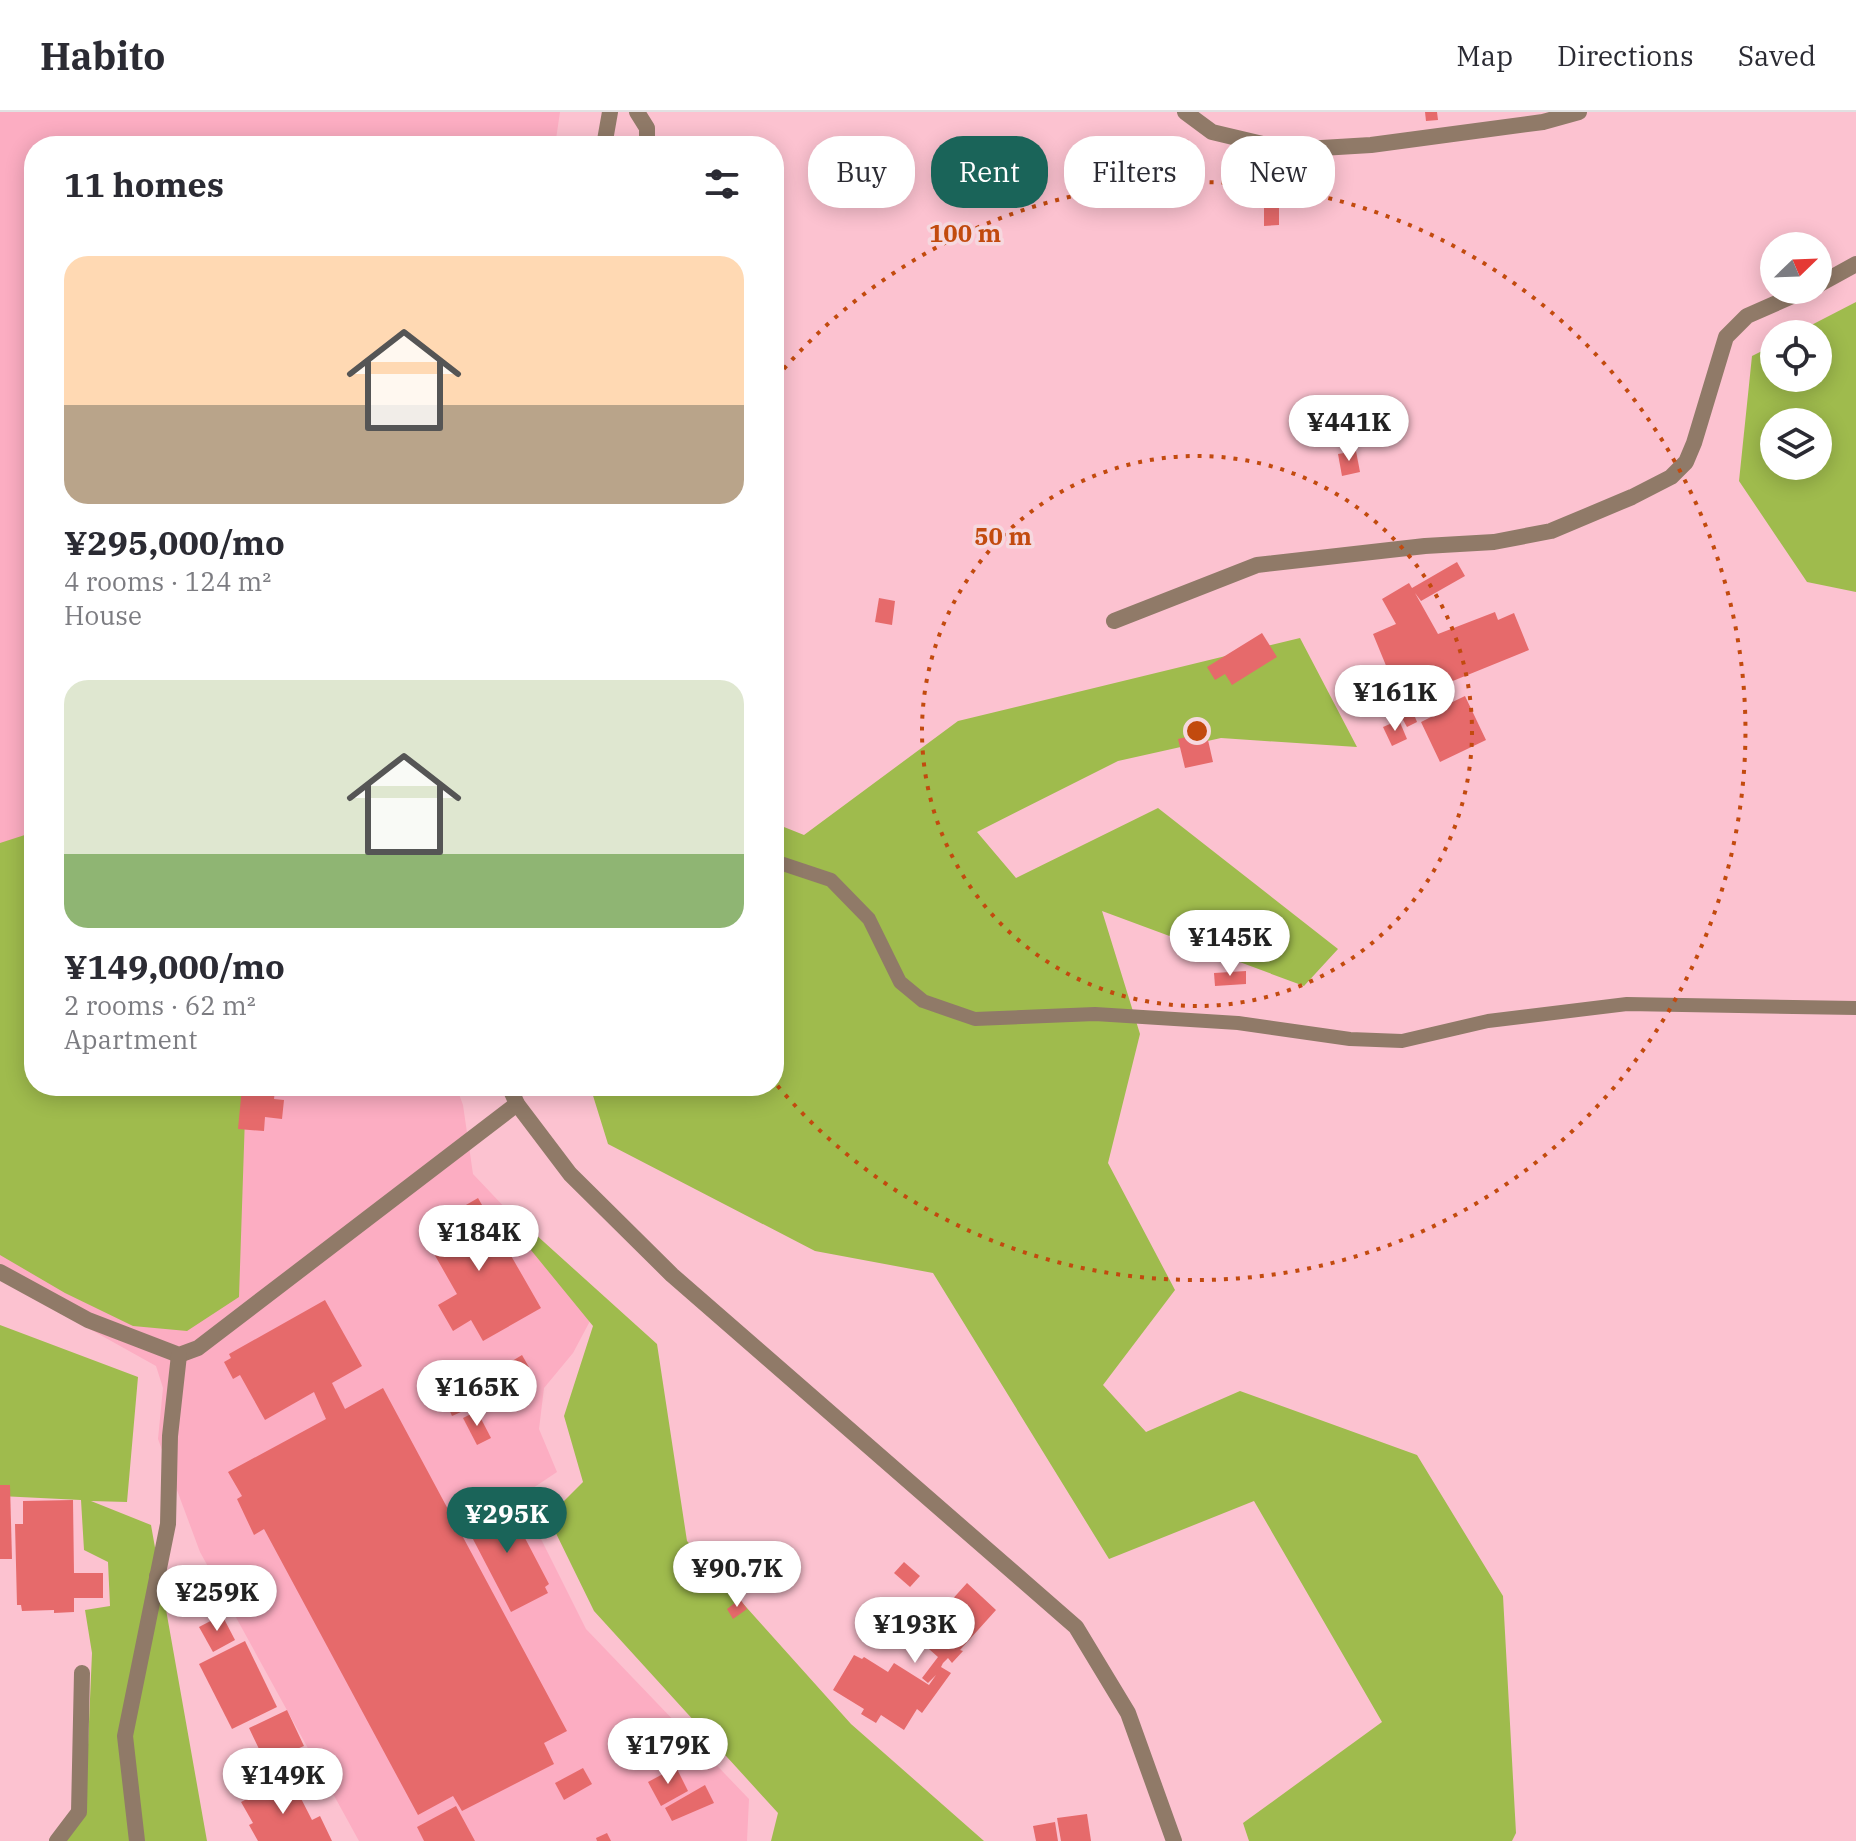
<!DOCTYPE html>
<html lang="en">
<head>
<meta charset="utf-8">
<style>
  body { margin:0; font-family:"IBM Plex Serif",serif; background:#f7f7f7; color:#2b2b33; height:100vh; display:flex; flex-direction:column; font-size:30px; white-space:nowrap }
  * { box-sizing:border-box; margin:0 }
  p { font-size:26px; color:#7c7c81 }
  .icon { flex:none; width:44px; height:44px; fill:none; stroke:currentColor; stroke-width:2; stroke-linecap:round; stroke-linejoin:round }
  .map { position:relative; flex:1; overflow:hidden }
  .sheet { position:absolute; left:24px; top:24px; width:760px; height:960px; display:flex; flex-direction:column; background:#fff; border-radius:32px; box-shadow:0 4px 20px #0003 }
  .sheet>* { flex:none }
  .top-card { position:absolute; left:808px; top:24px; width:760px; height:72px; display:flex; gap:16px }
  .needle { width:52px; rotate:67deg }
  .controls { position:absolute; left:1760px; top:120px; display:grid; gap:16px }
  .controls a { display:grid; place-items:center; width:72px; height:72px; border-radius:50%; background:#fff; box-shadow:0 4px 20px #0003; font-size:40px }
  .price { position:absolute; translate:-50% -68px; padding:0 18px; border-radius:28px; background:#fff; color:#222; font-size:26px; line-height:52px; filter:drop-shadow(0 2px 4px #0008) }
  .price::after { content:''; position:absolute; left:50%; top:48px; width:24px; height:18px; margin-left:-12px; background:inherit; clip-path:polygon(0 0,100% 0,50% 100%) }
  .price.selected { background:#1a6459; color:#fff }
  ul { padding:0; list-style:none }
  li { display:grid; align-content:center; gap:16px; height:424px; padding:0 40px }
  li span { display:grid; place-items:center; height:248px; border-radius:24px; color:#555 }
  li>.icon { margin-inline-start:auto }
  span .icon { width:144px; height:144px; fill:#fffc; stroke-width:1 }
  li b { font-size:34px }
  h2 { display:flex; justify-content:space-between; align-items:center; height:96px; padding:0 40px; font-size:34px }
  .pill { padding:0 28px; border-radius:32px; background:#fff; box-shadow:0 4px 20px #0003; font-size:28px; line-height:72px }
  .pill.selected { background:#1a6459; color:#fff }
  header { display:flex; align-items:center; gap:48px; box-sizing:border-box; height:112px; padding:0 40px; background:#fff; border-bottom:2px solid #e1e1e2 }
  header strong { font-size:38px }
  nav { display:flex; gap:44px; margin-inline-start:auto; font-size:28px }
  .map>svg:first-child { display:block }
  .built { fill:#fcadc2 }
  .green { fill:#9fbb4d; fill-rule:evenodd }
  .building { fill:#e66a6b }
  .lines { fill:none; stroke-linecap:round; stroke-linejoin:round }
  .service { stroke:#907a68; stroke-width:14 }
  .minor { stroke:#907a68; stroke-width:16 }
  .tertiary { stroke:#907a68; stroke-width:16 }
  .ring { fill:none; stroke:#c24a0e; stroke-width:4; stroke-dasharray:4 8 }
  .centre { fill:#c24a0e; stroke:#f6d8df; stroke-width:4 }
  .ring-label { font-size:24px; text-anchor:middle; font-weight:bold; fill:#c24a0e; stroke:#f6d8df; stroke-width:7; stroke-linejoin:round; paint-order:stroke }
</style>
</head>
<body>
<header>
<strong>Habito</strong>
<nav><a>Map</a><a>Directions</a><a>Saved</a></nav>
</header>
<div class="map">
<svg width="1856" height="1729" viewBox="0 0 1856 1729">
  <rect width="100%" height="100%" fill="#fcc2d0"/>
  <path class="built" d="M 0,0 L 560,0 L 555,34 L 34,34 L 34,974 L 456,974 L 463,993 L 473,1062 L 598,1194 L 573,1241 L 544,1276 L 539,1317 L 557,1360 L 530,1378 L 529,1403 L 586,1517 L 749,1687 L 747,1729 L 359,1729 L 200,1440 L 158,1327 L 163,1276 L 156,1254 L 0,1167 Z"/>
  <g class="green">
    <path d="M 1856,190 L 1856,480 L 1807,470 L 1739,369 L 1752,244 L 1774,233 L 1774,266 L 1818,266 L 1818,222 L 1794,222 ZM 1774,310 L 1818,310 L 1818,354 L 1774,354 Z"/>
    <path d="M 1300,526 L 1357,635 L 1221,626 L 1118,649 L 977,720 L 1016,766 L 1158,696 L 1338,837 L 1304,874 L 1102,799 L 1140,922 L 1108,1051 L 1175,1178 L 1103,1273 L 1146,1320 L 1240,1279 L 1417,1343 L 1503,1484 L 1516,1721 L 1512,1729 L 1249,1729 L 1243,1711 L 1382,1610 L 1254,1389 L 1109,1447 L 933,1161 L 815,1139 L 608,1032 L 590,974 L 774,974 L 774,711 L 804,723 L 958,609 Z"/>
    <path d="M 34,720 L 34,974 L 246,974 L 239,1185 L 187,1219 L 133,1214 L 65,1181 L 0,1143 L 0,731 Z"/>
    <path d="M 524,1112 L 657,1232 L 687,1429 L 851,1612 L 984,1729 L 771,1729 L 778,1701 L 594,1499 L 548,1405 L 583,1370 L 564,1304 L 593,1214 L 517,1121 Z"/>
    <path d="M 0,1213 L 138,1265 L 127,1390 L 91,1389 L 151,1413 L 207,1729 L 64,1729 L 85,1702 L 92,1541 L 85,1498 L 110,1494 L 108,1450 L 84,1438 L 81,1388 L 0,1384 Z"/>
  </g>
  <g class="building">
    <path d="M 1425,0 L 1437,0 L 1438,8 L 1426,9 Z"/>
    <path d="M 1174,25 L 1189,28 L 1186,43 L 1171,40 Z"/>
    <path d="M 1279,93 L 1279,113 L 1264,114 L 1264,94 Z"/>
    <path d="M 1356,339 L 1360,360 L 1342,364 L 1338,342 Z"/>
    <path d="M 1457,450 L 1465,464 L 1421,489 L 1415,481 L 1438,522 L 1495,500 L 1498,508 L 1514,501 L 1529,538 L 1401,590 L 1373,522 L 1396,512 L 1382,487 L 1409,471 L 1412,476 Z"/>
    <path d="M 879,486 L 895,489 L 892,513 L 875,510 Z"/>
    <path d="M 1262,521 L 1277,545 L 1232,573 L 1225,562 L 1215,568 L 1207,555 Z"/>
    <path d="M 1465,584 L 1486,628 L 1440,650 L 1421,610 L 1433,604 L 1429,596 L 1440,591 L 1442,595 Z"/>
    <path d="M 1413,600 L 1417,610 L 1407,615 L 1402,606 Z"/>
    <path d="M 1399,608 L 1407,627 L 1392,634 L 1383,615 Z"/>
    <path d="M 1195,623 L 1197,631 L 1208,628 L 1213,650 L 1185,656 L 1178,627 Z"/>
    <path d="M 1246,859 L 1246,872 L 1215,874 L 1214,861 Z"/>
    <path d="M 276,974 L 289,974 L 291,980 L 279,984 Z"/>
    <path d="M 242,975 L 275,978 L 274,987 L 284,988 L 282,1007 L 265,1005 L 264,1019 L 238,1017 Z"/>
    <path d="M 478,1086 L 541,1196 L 483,1229 L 471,1208 L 453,1219 L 438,1193 L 457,1182 L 421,1119 Z"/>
    <path d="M 325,1188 L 362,1254 L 332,1271 L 345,1297 L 383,1276 L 567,1619 L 544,1631 L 554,1652 L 462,1699 L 453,1684 L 418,1703 L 264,1417 L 254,1423 L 237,1387 L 242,1384 L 228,1360 L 326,1307 L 314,1280 L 265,1308 L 240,1263 L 233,1267 L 224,1250 L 231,1246 L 229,1242 Z"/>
    <path d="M 522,1243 L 530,1257 L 509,1269 L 502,1255 Z"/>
    <path d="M 461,1277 L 470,1296 L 452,1304 L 444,1286 Z"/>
    <path d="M 477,1299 L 491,1326 L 477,1333 L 463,1306 Z"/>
    <path d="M 0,1373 L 10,1373 L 12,1447 L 0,1447 Z"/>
    <path d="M 504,1386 L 549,1472 L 545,1475 L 548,1481 L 511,1500 L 463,1408 Z"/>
    <path d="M 73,1388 L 74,1461 L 103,1461 L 103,1486 L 74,1486 L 74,1500 L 54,1501 L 54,1498 L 22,1499 L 21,1493 L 17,1493 L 15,1412 L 23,1412 L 23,1389 Z"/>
    <path d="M 904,1450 L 920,1464 L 910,1475 L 894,1461 Z"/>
    <path d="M 967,1471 L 996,1498 L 960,1538 L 963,1539 L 952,1551 L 948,1546 L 943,1551 L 941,1555 L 951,1561 L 922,1601 L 917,1597 L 904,1618 L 881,1603 L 876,1611 L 861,1602 L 864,1597 L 833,1578 L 854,1543 L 862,1547 L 864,1545 L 888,1560 L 894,1551 L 929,1573 L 936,1563 L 928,1571 L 922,1566 L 938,1545 L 921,1530 L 925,1525 L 921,1522 Z"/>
    <path d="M 740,1487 L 747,1497 L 733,1507 L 727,1497 Z"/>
    <path d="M 222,1503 L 235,1528 L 213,1540 L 199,1515 Z"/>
    <path d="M 245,1529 L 277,1595 L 232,1617 L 199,1552 Z"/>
    <path d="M 287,1598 L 304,1634 L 292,1639 L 297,1650 L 271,1662 L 249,1616 Z"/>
    <path d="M 676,1655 L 688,1679 L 661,1694 L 648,1670 Z"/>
    <path d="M 583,1656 L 592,1672 L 564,1688 L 555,1671 Z"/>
    <path d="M 290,1665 L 312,1708 L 320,1704 L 332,1729 L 258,1729 L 249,1713 L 253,1711 L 241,1690 Z"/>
    <path d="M 705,1673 L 714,1691 L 672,1709 L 665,1696 Z"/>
    <path d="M 456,1694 L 475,1729 L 424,1729 L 417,1715 Z"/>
    <path d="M 1087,1702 L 1091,1729 L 1061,1729 L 1057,1706 Z"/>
    <path d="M 1055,1710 L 1058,1729 L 1036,1729 L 1033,1714 Z"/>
    <path d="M 607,1721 L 611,1729 L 597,1729 L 596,1726 Z"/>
  </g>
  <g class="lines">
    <path class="service" d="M 774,749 L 831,768 L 869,807 L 900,870 L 923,889 L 975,907 L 1095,902 L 1238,911 L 1350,927 L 1402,929 L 1488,909 L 1627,892 L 1856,896"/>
    <g class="minor">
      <path d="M 637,0 L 647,16 L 647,34"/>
      <path d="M 1185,0 L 1212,20 L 1288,38 L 1371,33 L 1543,10 L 1579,0"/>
      <path d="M 1818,173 L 1856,152"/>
      <path d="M 1114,509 L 1257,453 L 1425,434 L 1494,430 L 1551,419 L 1632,385 L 1671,365 L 1686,350 L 1694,331 L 1726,225 L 1747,204 L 1806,178"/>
      <path d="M 0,1160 L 88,1208 L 179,1243 L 198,1236 L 517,992"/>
      <path d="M 157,1464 L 179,1473"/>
      <path d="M 57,1729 L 79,1700 L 82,1561"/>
      <path d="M 137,1729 L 125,1624 L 168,1412 L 170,1324 L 179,1243"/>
    </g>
    <g class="tertiary">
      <path d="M 604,34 L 610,0"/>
      <path d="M 509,974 L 517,992 L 570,1062 L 672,1163 L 1076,1515 L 1128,1601 L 1174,1729"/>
    </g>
  </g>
  <g class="ring">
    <circle cx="1197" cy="619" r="275"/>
    <path d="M776 266A549 549 0 1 1 776 972"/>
  </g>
  <circle cx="1197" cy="619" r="12" class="centre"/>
  <g class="ring-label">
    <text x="965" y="130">100 m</text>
    <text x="1003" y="433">50 m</text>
  </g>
</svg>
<div class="controls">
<a><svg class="needle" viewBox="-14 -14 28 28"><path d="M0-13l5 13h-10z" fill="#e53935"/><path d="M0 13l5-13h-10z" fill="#7c7c81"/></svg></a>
<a><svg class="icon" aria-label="locate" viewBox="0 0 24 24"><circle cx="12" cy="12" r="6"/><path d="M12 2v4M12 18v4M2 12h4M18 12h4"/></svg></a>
<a><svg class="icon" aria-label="layers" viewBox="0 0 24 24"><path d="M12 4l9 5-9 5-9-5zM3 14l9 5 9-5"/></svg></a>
</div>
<b class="price" style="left:1349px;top:351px">¥441K</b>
<b class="price" style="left:1395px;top:621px">¥161K</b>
<b class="price" style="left:1230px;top:866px">¥145K</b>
<b class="price" style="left:479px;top:1161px">¥184K</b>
<b class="price" style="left:477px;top:1316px">¥165K</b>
<b class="price selected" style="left:507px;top:1443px">¥295K</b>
<b class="price" style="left:737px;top:1497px">¥90.7K</b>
<b class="price" style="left:217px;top:1521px">¥259K</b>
<b class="price" style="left:915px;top:1553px">¥193K</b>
<b class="price" style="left:668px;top:1674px">¥179K</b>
<b class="price" style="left:283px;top:1704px">¥149K</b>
<div class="top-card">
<a class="pill">Buy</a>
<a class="pill selected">Rent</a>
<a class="pill">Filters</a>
<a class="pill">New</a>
</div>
<section class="sheet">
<h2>11 homes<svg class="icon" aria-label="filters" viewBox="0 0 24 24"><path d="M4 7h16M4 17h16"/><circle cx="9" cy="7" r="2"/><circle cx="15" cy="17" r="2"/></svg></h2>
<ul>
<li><span style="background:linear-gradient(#ffd9b3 60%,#b9a48a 0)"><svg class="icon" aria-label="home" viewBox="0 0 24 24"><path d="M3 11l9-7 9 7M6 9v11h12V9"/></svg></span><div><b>¥295,000/mo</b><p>4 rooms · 124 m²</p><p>House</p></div></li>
<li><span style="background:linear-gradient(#dfe7d0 70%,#8fb573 0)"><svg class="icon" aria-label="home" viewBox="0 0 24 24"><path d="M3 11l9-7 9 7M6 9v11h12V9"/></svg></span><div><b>¥149,000/mo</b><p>2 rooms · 62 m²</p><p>Apartment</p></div></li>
</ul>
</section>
</div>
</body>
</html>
